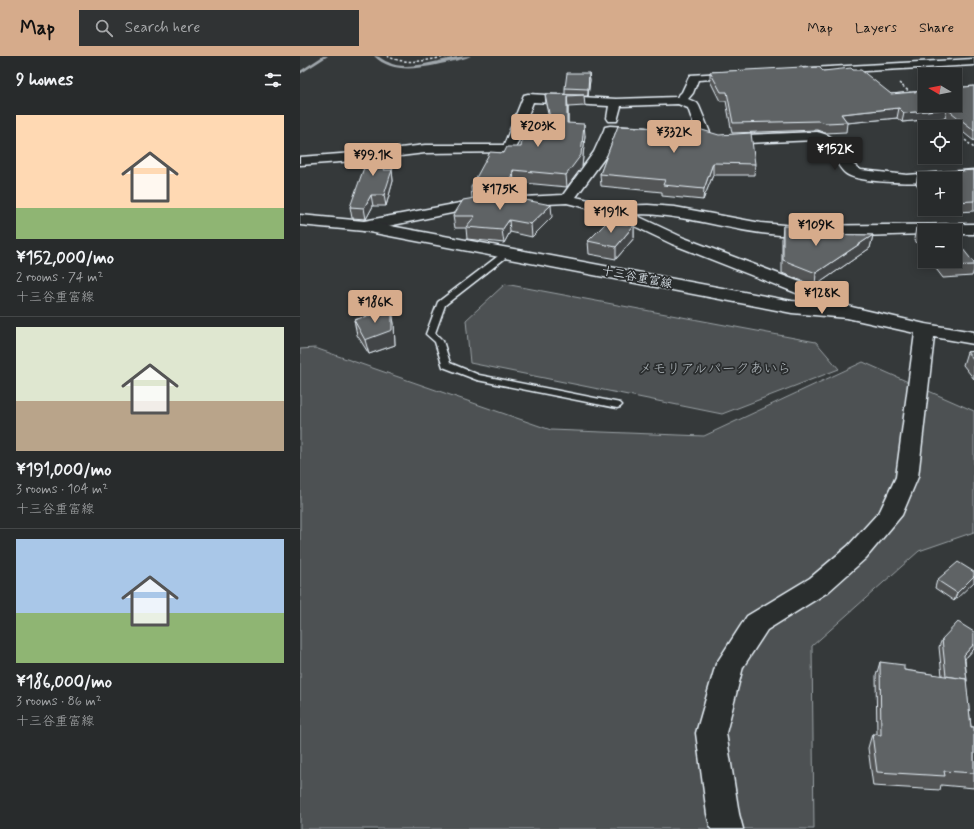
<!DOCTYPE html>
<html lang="en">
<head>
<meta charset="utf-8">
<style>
  body { margin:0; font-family:Mynerve,"Klee One",sans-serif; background:#303334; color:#f1f3f6; height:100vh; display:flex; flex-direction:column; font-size:15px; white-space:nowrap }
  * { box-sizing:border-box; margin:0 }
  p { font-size:13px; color:#a5a7a9 }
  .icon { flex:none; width:22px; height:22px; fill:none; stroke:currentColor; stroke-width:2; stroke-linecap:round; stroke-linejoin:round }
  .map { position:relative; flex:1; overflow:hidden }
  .sheet { display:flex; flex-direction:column; background:#282b2c; width:300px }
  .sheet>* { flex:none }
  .needle { width:26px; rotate:280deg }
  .controls { position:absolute; left:618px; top:12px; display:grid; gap:8px }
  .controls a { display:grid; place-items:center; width:44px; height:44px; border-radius:0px; background:#282b2c; box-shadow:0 2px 10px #0003,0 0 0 1px #444748; font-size:20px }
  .price { position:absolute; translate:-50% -34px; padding:0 9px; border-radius:4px; background:#d6ab8b; color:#111; font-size:13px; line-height:26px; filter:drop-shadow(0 1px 2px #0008) }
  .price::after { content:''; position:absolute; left:50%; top:24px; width:12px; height:9px; margin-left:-6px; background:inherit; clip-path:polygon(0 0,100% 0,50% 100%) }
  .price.on { background:#222; color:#fff }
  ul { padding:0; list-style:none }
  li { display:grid; align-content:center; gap:8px; height:212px; padding:0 16px }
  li+li { border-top:1px solid #444748 }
  li span { display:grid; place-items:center; height:124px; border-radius:0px; color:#555 }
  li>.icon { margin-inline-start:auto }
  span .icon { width:72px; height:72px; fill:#fffc; stroke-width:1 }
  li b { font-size:17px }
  h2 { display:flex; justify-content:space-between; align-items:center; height:48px; padding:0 16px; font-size:17px }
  header { display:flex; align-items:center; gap:24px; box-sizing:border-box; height:56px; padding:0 20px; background:#d6ab8b; color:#111 }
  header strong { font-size:19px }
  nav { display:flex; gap:22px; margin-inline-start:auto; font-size:14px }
  .search { width:280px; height:36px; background:#303334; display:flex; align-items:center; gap:10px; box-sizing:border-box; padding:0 14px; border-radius:0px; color:#a5a7a9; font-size:15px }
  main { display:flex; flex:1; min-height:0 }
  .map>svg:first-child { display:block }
  .green { fill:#4d5152; stroke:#9aa1a5 }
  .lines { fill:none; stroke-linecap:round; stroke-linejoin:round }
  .stream { fill:#a0a7ac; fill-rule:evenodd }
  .lane-casing { stroke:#e8f1f8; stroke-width:3 }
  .street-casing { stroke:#e8f1f8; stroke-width:3 }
  .secondary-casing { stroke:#e8f1f8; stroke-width:3 }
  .path { stroke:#e8f1f8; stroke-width:1.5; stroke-dasharray:2.5 2; stroke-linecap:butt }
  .lane { fill:#2a2d2e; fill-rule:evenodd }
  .street { fill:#2a2d2e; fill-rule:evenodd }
  .secondary { fill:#2a2d2e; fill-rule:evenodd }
  .wall { fill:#525557; stroke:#e8f1f8 }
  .shaded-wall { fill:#424547; stroke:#e8f1f8 }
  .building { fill:#5f6365; stroke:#e8f1f8 }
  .labels { text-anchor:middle; stroke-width:3.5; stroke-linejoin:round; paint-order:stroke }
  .far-street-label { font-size:12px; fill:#e8f1f8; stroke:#2a2d2e }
  .park-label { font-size:14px; fill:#b2b9be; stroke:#2a2d2e }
</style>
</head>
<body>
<header>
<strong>Map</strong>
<div class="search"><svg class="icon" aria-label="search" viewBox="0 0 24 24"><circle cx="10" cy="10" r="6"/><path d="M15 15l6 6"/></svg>Search here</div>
<nav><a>Map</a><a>Layers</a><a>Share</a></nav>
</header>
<main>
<section class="sheet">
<h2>9 homes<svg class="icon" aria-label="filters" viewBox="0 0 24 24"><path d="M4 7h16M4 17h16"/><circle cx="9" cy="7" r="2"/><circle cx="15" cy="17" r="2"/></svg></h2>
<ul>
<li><span style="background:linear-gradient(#ffd9b3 75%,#8fb573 0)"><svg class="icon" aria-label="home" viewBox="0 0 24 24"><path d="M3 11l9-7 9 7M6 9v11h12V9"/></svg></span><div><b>¥152,000/mo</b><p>2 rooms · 74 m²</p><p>十三谷重富線</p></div></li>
<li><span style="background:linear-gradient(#dfe7d0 60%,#b9a48a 0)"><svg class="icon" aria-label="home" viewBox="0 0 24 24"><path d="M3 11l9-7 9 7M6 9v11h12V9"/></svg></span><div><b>¥191,000/mo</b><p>3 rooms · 104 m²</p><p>十三谷重富線</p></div></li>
<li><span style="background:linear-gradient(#a9c7e8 60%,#8fb573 0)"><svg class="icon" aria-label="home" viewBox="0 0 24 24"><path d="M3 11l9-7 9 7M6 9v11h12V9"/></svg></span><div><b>¥186,000/mo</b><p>3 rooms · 86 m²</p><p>十三谷重富線</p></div></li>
</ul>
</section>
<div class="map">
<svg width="674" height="773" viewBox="0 0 674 773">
  <rect width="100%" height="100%" fill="#35393a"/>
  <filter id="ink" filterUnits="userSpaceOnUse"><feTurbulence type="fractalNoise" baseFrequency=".025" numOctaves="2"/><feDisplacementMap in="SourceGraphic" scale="8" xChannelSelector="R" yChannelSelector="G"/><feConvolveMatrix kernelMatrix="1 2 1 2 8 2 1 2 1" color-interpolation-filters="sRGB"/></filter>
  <g filter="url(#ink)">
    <g class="green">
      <path d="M 205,228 L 516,286 L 539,313 L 422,358 L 170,307 L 166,264 Z"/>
      <path d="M 15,292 L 251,374 L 404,380 L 563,306 L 674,355 L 674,476 L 619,495 L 512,590 L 514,773 L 0,773 L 0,293 Z"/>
    </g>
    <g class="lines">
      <g class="stream">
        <path d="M 23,0 L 28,0 L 0,18 L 0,15 Z"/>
        <path d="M 74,0 C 80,0 82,4 88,6 C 93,9 100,10 106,10 C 128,10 149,0 171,0 C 165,3 157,4 150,6 C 126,11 94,20 74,0 Z"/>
      </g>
      <defs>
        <path id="lane" d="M 206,194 L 212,194 L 213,196 L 145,249 L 135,277 L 143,285 L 150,307 L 179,319 L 320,347 L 322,349 L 320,351 L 317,352 L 177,324 L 143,311 L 135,286 L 126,278 L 138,246 Z"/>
        <g id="street">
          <path d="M 674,3 L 674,9 L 493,19 L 489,18 L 487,16 L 489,14 L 493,13 Z"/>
          <path d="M 438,16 L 442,17 L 444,19 L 442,21 L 398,24 L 393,37 L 388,43 L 397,47 L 399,50 L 411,79 L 409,82 L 404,83 L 377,81 L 375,78 L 377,75 L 396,75 L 388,52 L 378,48 L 321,50 L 317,65 L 309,65 L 307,62 L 309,50 L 233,46 L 214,96 L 125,97 L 67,104 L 0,109 L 0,101 L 67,96 L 125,89 L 204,89 L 224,39 L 228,38 L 316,43 L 377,41 L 382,36 L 390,19 Z"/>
          <path d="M 310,70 L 345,72 L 350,73 L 351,76 L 350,79 L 345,80 L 315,78 L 308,97 L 276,141 L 314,150 L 348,149 L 375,151 L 461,167 L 495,170 L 674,168 L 674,178 L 655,178 L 655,175 L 625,175 L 625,178 C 571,179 514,184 461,177 C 418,171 376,157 333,158 L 384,182 L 516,232 L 553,252 L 556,256 L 553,260 L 547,261 L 541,260 L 504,240 L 372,188 L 307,157 L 267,147 L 181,151 L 64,175 L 59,173 L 56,170 L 59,167 L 64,165 L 181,143 L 263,139 L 294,96 L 304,74 L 305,71 Z"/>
          <path d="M 517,76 C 521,77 526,78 529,80 C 543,88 547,107 561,114 L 607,119 L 674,114 L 674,122 L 625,123 L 625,126 C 609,127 556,127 545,117 C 535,108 530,88 516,84 L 424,88 L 419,87 L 417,84 L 419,81 L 424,80 Z"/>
        </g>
        <path id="secondary" d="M 0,159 L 64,165 L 492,245 L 547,250 L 625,268 L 674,276 L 674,288 L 634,281 L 618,421 L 602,459 L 566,502 L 528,536 L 467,574 L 443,611 L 426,677 L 439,758 L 443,773 L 411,773 L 407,758 L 396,677 L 416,608 L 447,560 L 510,522 L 548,490 L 580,455 L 596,421 L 615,277 L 547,262 L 492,257 L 64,175 L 0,169 Z"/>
      </defs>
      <use href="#lane" class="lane-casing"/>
      <use href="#street" class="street-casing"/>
      <use href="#secondary" class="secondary-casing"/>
      <g class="path">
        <path d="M 87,0 C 106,10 129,4 149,0"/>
        <path d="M 599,27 L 612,38"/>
        <path d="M 638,61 L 650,71"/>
        <path d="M 655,75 L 674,92"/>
      </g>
      <use href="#lane" class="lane"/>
      <use href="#street" class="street"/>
      <use href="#secondary" class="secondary"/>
    </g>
    <g class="wall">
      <path d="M 503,12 L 523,15 L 553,14 L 591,38 L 674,30 L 674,85 L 645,62 L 602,66 L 597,62 L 547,67 L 546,76 L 525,77 L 517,74 L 432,77 L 426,45 L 420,45 L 410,25 L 410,16 Z"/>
      <path d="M 289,17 L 290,24 L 288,40 L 284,40 L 285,50 L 268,51 L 268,67 L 285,79 L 282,111 L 267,131 L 214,126 L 212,140 L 210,140 L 210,141 L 252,161 L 232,181 L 210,176 L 204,187 L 167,183 L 166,172 L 155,172 L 153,160 L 172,142 L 171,131 L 204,97 L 221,91 L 249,62 L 246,49 L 245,38 L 265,38 L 265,32 Z"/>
      <path d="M 318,70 L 455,108 L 454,119 L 413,119 L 403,144 L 362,140 L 362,136 L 301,130 L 300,118 Z"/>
      <path d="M 96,91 L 98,102 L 92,114 L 93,125 L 86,150 L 73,150 L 66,163 L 52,162 L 50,151 Z"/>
      <path d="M 674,114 L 674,155 L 641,157 L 637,153 L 655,153 L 655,123 L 625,123 L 625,139 L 616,128 L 618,118 Z"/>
      <path d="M 334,169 L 334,182 L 316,203 L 289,198 L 288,185 Z"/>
      <path d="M 483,170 L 511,178 L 573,179 L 570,192 L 515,230 L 482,217 L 482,182 Z"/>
      <path d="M 616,172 L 625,175 L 625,198 L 614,183 Z"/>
      <path d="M 630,205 L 655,205 L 674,207 L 674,214 L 672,220 L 643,222 Z"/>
      <path d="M 92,254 L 94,268 L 95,289 L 69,298 L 57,279 L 54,264 Z"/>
      <path d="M 674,295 L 674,323 L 663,309 L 667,296 Z"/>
      <path d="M 674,516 L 654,545 L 635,532 L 637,524 Z"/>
      <path d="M 642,583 L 674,593 L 665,603 L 667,625 L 666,627 L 671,671 L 674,671 L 674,732 L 641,729 L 640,734 L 573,730 L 568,692 L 572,678 L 577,678 L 576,620 L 580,606 L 604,614 L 642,620 L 639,591 Z"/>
    </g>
    <g class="shaded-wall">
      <path d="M 289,17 L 290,24 L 288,40 L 288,33 Z"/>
      <path d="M 267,40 L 268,51 L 268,78 L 267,67 Z"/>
      <path d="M 599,52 L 597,62 L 547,67 L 547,66 L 541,58 Z"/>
      <path d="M 647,53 L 645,62 L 602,66 L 604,57 Z"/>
      <path d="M 284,68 L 285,79 L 282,111 L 267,131 L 266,119 Z"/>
      <path d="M 96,91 L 98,102 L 92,114 L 93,125 L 86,150 L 84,139 L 84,114 Z"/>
      <path d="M 413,107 L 413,119 L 403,144 L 404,133 Z"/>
      <path d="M 213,114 L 214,126 L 212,140 L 211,128 Z"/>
      <path d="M 71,139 L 73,150 L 66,163 L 64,152 Z"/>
      <path d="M 251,149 L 252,161 L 232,181 L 231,168 Z"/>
      <path d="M 209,164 L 210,176 L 204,187 L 202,174 Z"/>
      <path d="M 334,169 L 334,182 L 316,203 L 316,191 Z"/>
      <path d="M 573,179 L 570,192 L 515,230 L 516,217 Z"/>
      <path d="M 92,254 L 94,268 L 95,289 L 69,298 L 65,284 Z"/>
      <path d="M 674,520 L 674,526 L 654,545 L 657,537 Z"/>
      <path d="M 674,588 L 674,593 L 661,607 L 664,599 Z"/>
    </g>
    <g class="building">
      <path d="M 502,11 L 503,12 L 519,11 L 523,15 L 551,12 L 553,14 L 561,14 L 591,38 L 625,35 L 625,49 L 655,49 L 655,32 L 674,30 L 674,74 L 647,53 L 604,57 L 599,52 L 541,58 L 547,66 L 526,67 L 518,65 L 433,67 L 427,36 L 421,36 L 410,16 Z"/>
      <path d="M 267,17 L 289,17 L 288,33 L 265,32 Z"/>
      <path d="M 245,38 L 284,39 L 267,40 L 267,67 L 284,68 L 281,99 L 266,119 L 213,114 L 211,128 L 171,131 L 190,96 L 204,97 L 207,91 L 221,91 L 225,63 L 250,62 Z"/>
      <path d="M 318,70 L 402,74 L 419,79 L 451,77 L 455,108 L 413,107 L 404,133 L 363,129 L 365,124 L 300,118 Z"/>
      <path d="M 96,91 L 84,114 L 92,114 L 84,139 L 71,139 L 64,152 L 50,151 L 66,106 L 72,94 Z"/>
      <path d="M 674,114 L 674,145 L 655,146 L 655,123 L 625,123 L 625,126 L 618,118 Z"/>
      <path d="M 210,139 L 210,141 L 251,149 L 231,168 L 209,164 L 202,174 L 166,171 L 175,160 L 153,160 L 163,144 L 180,141 Z"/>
      <path d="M 307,166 L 334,169 L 316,191 L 288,185 Z"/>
      <path d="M 483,170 L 511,171 L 511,178 L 573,179 L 516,217 L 483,204 Z"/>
      <path d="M 644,170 L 648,175 L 625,175 L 625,183 L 616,172 Z"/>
      <path d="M 655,183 L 674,207 L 674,209 L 646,210 L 642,205 L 655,205 Z"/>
      <path d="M 92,254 L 92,274 L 65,284 L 54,264 L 73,258 Z"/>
      <path d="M 674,295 L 674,305 L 667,296 Z"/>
      <path d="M 658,506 L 674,516 L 674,520 L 657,537 L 637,524 Z"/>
      <path d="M 658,566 L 674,576 L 674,588 L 664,599 L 667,625 L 666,624 L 666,623 L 646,620 L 642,583 Z"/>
      <path d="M 580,606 L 604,609 L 604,614 L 666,623 L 671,671 L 674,671 L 674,717 L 644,715 L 645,720 L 577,716 L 572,678 L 581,679 Z"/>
    </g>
  </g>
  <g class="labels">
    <g class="far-street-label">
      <text transform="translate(337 221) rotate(11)" y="4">十三谷重富線</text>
    </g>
    <g class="park-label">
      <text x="415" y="317">メモリアルパークあいら</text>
    </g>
  </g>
</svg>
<div class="controls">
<a><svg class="needle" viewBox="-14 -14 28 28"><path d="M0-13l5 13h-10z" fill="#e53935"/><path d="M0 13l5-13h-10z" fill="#a5a7a9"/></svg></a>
<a><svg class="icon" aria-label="locate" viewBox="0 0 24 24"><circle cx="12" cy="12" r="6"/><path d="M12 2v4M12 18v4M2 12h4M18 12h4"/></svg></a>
<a>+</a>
<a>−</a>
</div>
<b class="price" style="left:238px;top:92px">¥203K</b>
<b class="price" style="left:374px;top:98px">¥332K</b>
<b class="price on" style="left:535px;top:115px">¥152K</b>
<b class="price" style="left:73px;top:121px">¥99.1K</b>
<b class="price" style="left:200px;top:155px">¥175K</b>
<b class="price" style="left:311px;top:178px">¥191K</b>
<b class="price" style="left:516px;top:191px">¥109K</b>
<b class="price" style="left:522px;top:259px">¥128K</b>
<b class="price" style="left:75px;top:268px">¥186K</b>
</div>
</main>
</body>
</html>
